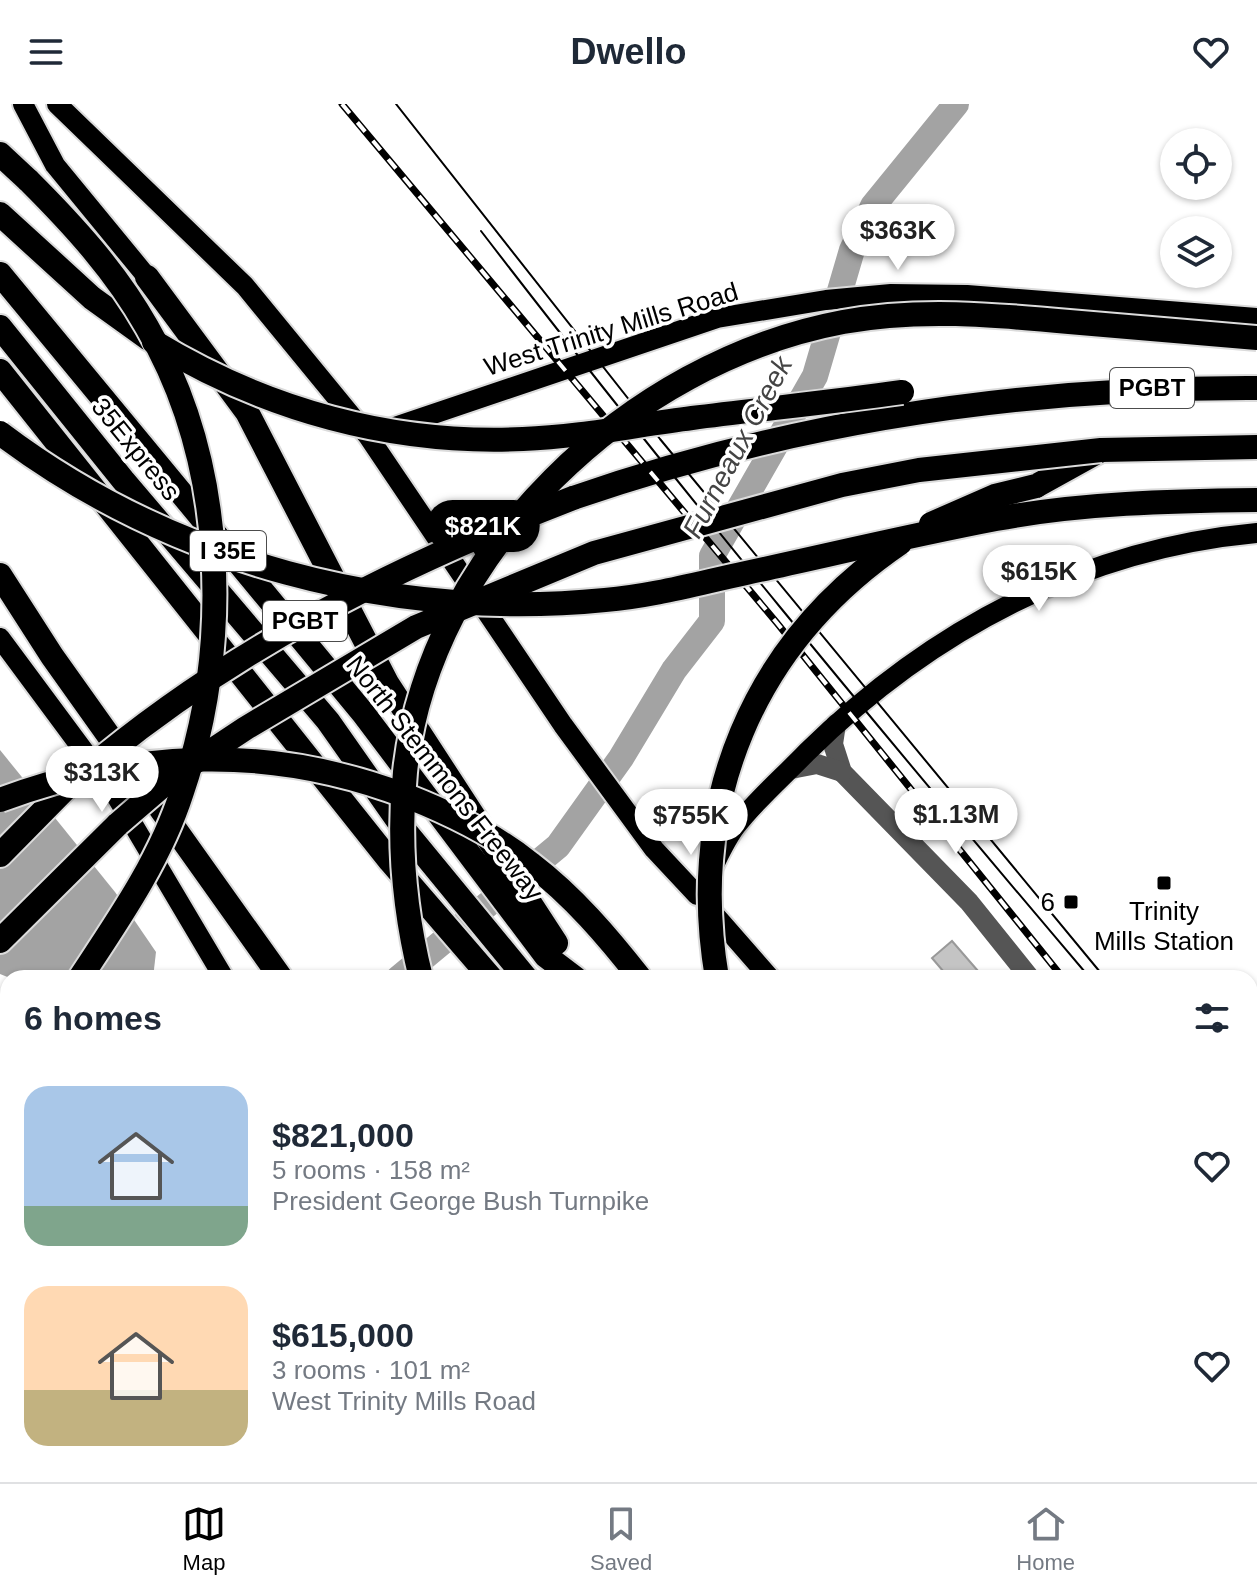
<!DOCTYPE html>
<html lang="en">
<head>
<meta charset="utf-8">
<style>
  body { margin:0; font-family:Arial,sans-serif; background:#f2f2f3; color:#1f2937; height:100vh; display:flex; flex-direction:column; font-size:30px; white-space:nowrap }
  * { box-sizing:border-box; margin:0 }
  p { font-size:26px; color:#747a83 }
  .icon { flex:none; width:44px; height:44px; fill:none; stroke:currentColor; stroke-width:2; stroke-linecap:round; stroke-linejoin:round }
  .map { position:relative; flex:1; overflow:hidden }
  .details { position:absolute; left:0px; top:866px; width:1258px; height:512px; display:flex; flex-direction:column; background:#fff; border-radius:24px 24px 0 0; box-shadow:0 2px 6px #0004 }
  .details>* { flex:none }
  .tools { position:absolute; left:1160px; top:24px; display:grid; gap:16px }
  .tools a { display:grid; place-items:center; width:72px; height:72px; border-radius:50%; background:#fff; box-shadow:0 2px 6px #0004; font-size:40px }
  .price { position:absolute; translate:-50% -68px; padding:0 18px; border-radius:28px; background:#fff; color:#222; font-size:26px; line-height:52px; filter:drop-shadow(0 2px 4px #0008) }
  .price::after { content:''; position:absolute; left:50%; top:48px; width:24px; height:18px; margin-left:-12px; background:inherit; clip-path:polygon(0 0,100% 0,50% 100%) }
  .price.active { background:#000; color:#fff }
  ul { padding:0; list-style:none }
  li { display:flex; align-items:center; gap:24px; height:200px; padding:0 24px }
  li span { display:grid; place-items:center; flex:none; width:224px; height:160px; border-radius:24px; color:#555 }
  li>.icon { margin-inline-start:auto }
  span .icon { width:96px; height:96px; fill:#fffc; stroke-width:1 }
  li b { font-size:34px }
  h2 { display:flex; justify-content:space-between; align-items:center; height:96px; padding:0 24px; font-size:34px }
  header { display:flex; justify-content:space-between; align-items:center; height:104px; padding:0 24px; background:#fff; font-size:36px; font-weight:800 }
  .dock { display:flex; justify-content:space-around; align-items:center; height:112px; border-top:2px solid #e0e1e3; background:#fff; font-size:22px; color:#747a83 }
  .dock a { display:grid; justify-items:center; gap:4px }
  .dock .active { color:#000 }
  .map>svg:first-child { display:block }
  .water { fill:#a3a3a3 }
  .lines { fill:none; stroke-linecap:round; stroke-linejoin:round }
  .river { stroke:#a3a3a3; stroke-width:26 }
  .building { fill:#c4c4c4; stroke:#999; stroke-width:2 }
  .major-casing { stroke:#dbdbdb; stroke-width:24 }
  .highway-casing { stroke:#dbdbdb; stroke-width:28 }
  .minor { stroke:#555; stroke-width:20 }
  .major { stroke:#000; stroke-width:20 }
  .highway { stroke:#000; stroke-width:24 }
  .tram { stroke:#000; stroke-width:2 }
  .rail-casing { stroke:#000; stroke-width:7 }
  .rail { stroke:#fff; stroke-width:4; stroke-dasharray:12; stroke-linecap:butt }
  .highway-bridge-casing { stroke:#dbdbdb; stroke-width:28; stroke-linecap:butt }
  .highway-bridge { stroke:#000; stroke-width:24 }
  .poi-dot { fill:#000; stroke:#fff; stroke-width:3 }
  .labels { text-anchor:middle; stroke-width:7; stroke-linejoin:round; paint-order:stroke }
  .shield { fill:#fff; stroke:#4c4c4c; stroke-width:2 }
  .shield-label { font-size:24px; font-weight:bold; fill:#000 }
  .street-label { font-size:26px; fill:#000; stroke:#fff }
  .poi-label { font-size:26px; fill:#000; stroke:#fff; text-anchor:end }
  .water-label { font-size:28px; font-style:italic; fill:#444; stroke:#fff }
</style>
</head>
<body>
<header><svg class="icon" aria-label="menu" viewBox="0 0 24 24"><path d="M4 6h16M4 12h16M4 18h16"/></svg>Dwello<svg class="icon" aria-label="heart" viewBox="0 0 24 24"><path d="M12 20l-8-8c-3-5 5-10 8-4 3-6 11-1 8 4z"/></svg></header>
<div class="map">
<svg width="1257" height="1378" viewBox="0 0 1257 1378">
  <rect width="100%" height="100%" fill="#fff"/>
  <path class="water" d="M 0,646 L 115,788 L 156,848 L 153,874 L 10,874 L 0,870 Z"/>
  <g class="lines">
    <g class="river">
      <path d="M 399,874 L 558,742 L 621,654 L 674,566 L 712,517 L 712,452 L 815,272 L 852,146 L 873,102 L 956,0"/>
      <path d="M 0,951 L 8,952"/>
    </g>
  </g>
  <path class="building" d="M 952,837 L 978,867 L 970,874 L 949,874 L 932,854 Z"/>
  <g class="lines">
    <defs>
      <g id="major">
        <path d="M 23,0 L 55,61 L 147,173"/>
        <path d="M 57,0 L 245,182 L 368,332 L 563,621 L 654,745 L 697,791"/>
        <path d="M 383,327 L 717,214 L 826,196 L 891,190 L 967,191 L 1257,214"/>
        <path d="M 0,534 L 112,685 L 224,874"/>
        <path d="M 712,765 C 719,751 726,735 736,722 C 756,696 784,672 807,648 C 931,526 1083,445 1257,429"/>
        <path d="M 707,802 L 770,874"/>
        <path d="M 0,1295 L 8,1289"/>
        <path d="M 677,1370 L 686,1378"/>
        <path d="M 709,1370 L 718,1378"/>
        <path d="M 1149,1370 L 1156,1378"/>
      </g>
      <g id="highway">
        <path d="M 0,50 L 29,77"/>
        <path d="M 0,110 L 92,194 L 149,235"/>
        <path d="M 0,170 L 363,609 L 546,852 L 575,874"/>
        <path d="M 147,173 L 247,308 L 387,579 L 556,839"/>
        <path d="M 0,223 L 123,376 L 328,617 L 406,728 L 526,874"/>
        <path d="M 0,267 L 390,757 L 491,874"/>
        <path d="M 1036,382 L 1101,346 L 1257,343"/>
        <path d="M 573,394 C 795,317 1022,283 1257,284"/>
        <path d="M 0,471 L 52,552 L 281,874"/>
        <path d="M 0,751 L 65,685"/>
        <path d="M 0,837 L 118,720"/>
        <path d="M 0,997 L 8,985"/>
        <path d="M 0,1087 L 8,1082"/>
        <path d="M 748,1370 L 756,1378"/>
        <path d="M 791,1370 L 799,1378"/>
        <path d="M 881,1370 L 887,1378"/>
        <path d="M 910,1370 L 916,1378"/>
        <path d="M 953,1370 L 959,1378"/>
        <path d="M 1041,1370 L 1047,1378"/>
      </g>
    </defs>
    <use href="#major" class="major-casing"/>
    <use href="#highway" class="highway-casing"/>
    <g class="minor">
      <path d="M 836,620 L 833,640 L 842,668 L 969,798 L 1030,874"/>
      <path d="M 791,665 L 817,660 L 842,668"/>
      <path d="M 1250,1142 L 1257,1151"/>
      <path d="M 1250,1194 L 1257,1190"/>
      <path d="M 987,1378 L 997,1370"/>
    </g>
    <use href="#major" class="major"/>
    <use href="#highway" class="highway"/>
    <g class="tram">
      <path d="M 396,0 L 660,335 L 1105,874"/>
      <path d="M 481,127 C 677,382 882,629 1090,874"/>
      <path d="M 1250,1049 L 1257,1058"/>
    </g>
    <defs>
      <g id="rail">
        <path d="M 342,0 L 777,519 L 1063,874"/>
        <path d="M 1250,1102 L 1257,1111"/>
      </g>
    </defs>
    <use href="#rail" class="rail-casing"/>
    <use href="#rail" class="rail"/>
    <defs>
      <g id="highway-bridge">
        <path d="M 29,77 C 74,122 116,168 147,223 C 227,360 232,541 182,688 C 160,756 119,815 80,874"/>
        <path d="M 154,238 C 266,306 392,341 523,335 C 580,333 636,321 692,314 C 762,305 832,298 902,288"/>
        <path d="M 0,329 C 171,458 392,517 605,496 C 653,492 699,479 746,469 C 829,451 912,431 996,415 C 1083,399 1169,397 1257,396"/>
        <path d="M 931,420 L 995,392 L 1036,382"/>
        <path d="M 83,670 C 228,546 397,462 573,394"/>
        <path d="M 0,696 C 137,645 271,640 409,693 C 452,710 495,731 531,760 C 573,792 608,833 640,874"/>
        <path d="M 118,720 L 175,671 L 246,624 L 416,523 L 594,449 L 842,381 L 919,366 L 1101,346"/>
        <path d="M 421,874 C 404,806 398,738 405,668 C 429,447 630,258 843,218 C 918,204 994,211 1069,218 C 1132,223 1194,229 1257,234"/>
        <path d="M 717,874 C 687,698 752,540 900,439"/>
      </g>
    </defs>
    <use href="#highway-bridge" class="highway-bridge-casing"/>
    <use href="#highway-bridge" class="highway-bridge"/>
  </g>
  <g class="poi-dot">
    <rect x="1156" y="771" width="16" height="16" rx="4"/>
    <rect x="1063" y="790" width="16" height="16" rx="4"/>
  </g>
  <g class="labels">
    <g class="shield">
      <rect x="1110" y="264" width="84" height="40" rx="6"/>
      <rect x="190" y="427" width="76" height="40" rx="6"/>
      <rect x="263" y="497" width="84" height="40" rx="6"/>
    </g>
    <g class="shield-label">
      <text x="1152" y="292">PGBT</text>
      <text x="228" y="455">I 35E</text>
      <text x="305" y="525">PGBT</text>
    </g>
    <g class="street-label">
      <text transform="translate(611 225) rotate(-17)" y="9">West Trinity Mills Road</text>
      <text transform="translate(136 345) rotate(51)" y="9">35Express</text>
      <text transform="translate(445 674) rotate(52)" y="9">North Stemmons Freeway</text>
    </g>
    <g class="poi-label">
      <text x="1055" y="807">6</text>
      <text x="1164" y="816" text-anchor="middle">Trinity<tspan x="1164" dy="30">Mills Station</tspan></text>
    </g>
    <g class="water-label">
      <text transform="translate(737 343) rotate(-62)" y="10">Furneaux Creek</text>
    </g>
  </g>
</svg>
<div class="tools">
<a><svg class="icon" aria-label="locate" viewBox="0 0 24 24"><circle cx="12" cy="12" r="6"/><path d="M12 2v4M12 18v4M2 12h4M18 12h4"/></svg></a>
<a><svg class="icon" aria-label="layers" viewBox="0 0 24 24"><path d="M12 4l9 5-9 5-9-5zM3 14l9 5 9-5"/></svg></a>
</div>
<b class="price" style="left:898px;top:168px">$363K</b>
<b class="price active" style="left:483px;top:464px">$821K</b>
<b class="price" style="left:1039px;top:509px">$615K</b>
<b class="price" style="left:102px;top:710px">$313K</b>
<b class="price" style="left:956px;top:752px">$1.13M</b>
<b class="price" style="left:691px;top:753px">$755K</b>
<section class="details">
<h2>6 homes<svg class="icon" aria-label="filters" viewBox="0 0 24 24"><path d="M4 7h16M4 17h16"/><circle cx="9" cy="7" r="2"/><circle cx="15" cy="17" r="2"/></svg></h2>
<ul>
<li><span style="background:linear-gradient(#a9c7e8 75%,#7fa58c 0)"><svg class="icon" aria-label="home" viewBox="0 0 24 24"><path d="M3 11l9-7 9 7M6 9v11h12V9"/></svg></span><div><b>$821,000</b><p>5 rooms · 158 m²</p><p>President George Bush Turnpike</p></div><svg class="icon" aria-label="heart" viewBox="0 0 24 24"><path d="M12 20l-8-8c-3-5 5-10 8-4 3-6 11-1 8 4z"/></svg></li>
<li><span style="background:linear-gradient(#ffd9b3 65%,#c2b280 0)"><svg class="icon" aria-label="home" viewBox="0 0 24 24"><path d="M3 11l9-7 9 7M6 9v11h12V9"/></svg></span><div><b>$615,000</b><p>3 rooms · 101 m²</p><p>West Trinity Mills Road</p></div><svg class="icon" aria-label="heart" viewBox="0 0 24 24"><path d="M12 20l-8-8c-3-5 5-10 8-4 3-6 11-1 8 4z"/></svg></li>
</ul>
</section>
</div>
<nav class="dock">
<a class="active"><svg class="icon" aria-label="map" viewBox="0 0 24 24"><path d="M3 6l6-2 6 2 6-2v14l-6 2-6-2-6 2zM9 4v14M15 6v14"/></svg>Map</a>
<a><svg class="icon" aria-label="saved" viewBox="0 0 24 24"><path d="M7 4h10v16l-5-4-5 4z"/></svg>Saved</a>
<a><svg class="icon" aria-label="home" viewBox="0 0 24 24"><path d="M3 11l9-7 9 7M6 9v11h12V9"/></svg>Home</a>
</nav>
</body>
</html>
